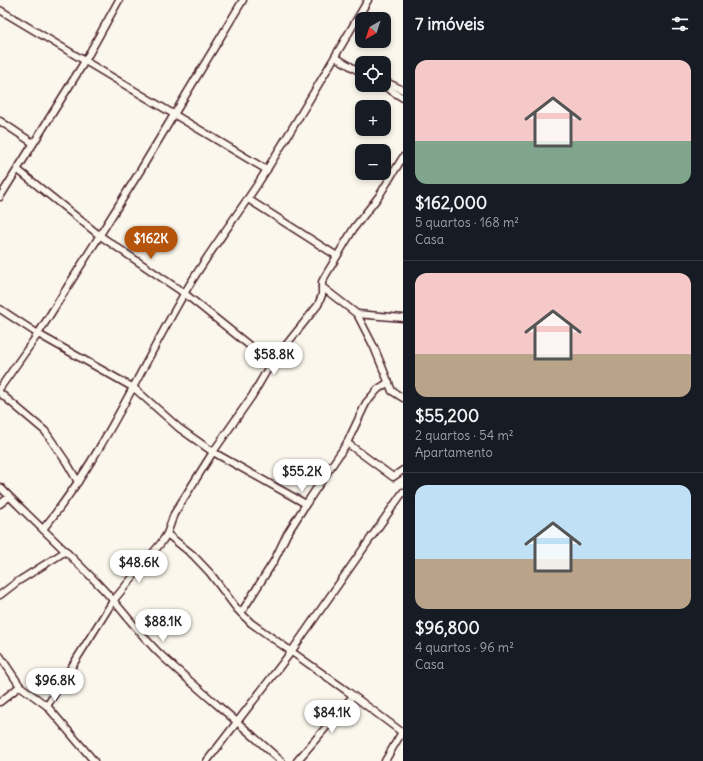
<!DOCTYPE html>
<html lang="pt">
<head>
<meta charset="utf-8">
<style>
  body { margin:0; font-family:Delius,sans-serif; background:#242831; color:#f1f3f6; height:100vh; display:flex; flex-direction:column; font-size:15px; white-space:nowrap }
  * { box-sizing:border-box; margin:0 }
  p { font-size:13px; color:#9ea1a6 }
  .icon { flex:none; width:22px; height:22px; fill:none; stroke:currentColor; stroke-width:2; stroke-linecap:round; stroke-linejoin:round }
  .map { position:relative; flex:1; overflow:hidden }
  .details { display:flex; flex-direction:column; background:#171b24; width:300px }
  .details>* { flex:none }
  .needle { width:26px; rotate:219deg }
  .buttons { position:absolute; left:355px; top:12px; display:grid; gap:8px }
  .buttons a { display:grid; place-items:center; width:36px; height:36px; border-radius:8px; background:#171b24; box-shadow:0 2px 6px #0003; font-size:20px }
  .price { position:absolute; translate:-50% -34px; padding:0 9px; border-radius:14px; background:#fff; color:#222; font-size:13px; line-height:26px; filter:drop-shadow(0 1px 2px #0008) }
  .price::after { content:''; position:absolute; left:50%; top:24px; width:12px; height:9px; margin-left:-6px; background:inherit; clip-path:polygon(0 0,100% 0,50% 100%) }
  .price.selected { background:#b45309; color:#fff }
  ul { padding:0; list-style:none }
  li { display:grid; align-content:center; gap:8px; height:212px; padding:0 12px }
  li+li { border-top:1px solid #363941 }
  li span { display:grid; place-items:center; height:124px; border-radius:12px; color:#555 }
  li>.icon { margin-inline-start:auto }
  span .icon { width:72px; height:72px; fill:#fffc; stroke-width:1 }
  li b { font-size:17px }
  h2 { display:flex; justify-content:space-between; align-items:center; height:48px; padding:0 12px; font-size:17px }
  main { display:flex; flex:1; min-height:0 }
  .map>svg:first-child { display:block }
  .lines { fill:none; stroke-linecap:round; stroke-linejoin:round }
  .minor-casing { stroke:#4a1f2b; stroke-width:9 }
  .minor { stroke:#fbf7ec; stroke-width:6 }
</style>
</head>
<body>
<main>
<div class="map">
<svg width="403" height="761" viewBox="0 0 403 761">
  <rect width="100%" height="100%" fill="#fbf7ec"/>
  <filter id="ink" filterUnits="userSpaceOnUse"><feTurbulence type="fractalNoise" baseFrequency=".025" numOctaves="2"/><feDisplacementMap in="SourceGraphic" scale="8" xChannelSelector="R" yChannelSelector="G"/><feConvolveMatrix kernelMatrix="1 2 1 2 8 2 1 2 1" color-interpolation-filters="sRGB"/></filter>
  <g filter="url(#ink)">
    <g class="lines">
      <defs>
        <g id="minor">
          <path d="M 0,10 L 267,170"/>
          <path d="M 335,57 L 362,73"/>
          <path d="M 384,81 L 403,90"/>
          <path d="M 382,85 L 403,98"/>
          <path d="M 0,121 L 33,143"/>
          <path d="M 18,170 L 99,235 L 184,293 L 255,350 L 270,365"/>
          <path d="M 0,197 L 85,61 L 119,0"/>
          <path d="M 248,199 L 337,256"/>
          <path d="M 322,287 L 357,314 L 374,347 L 392,391 L 403,398"/>
          <path d="M 0,309 L 38,334 L 134,388 L 179,428 L 213,452 L 306,504"/>
          <path d="M 357,314 L 403,318"/>
          <path d="M 0,388 L 38,334 L 140,171 L 243,0"/>
          <path d="M 0,393 L 45,431 L 67,463 L 78,482"/>
          <path d="M 347,443 L 393,477 L 403,470"/>
          <path d="M 0,487 C 33,521 69,553 102,588 C 123,610 140,635 162,656 C 201,692 242,725 281,761"/>
          <path d="M 0,504 L 9,497"/>
          <path d="M 43,529 C 102,458 138,373 184,294 C 206,256 233,221 257,185 C 296,124 332,62 368,0"/>
          <path d="M 167,534 L 193,555 L 210,573 L 237,609 L 251,623 L 347,691 L 403,733"/>
          <path d="M 0,595 L 17,582 L 66,551"/>
          <path d="M 241,613 L 274,561 L 287,534 L 306,504 L 347,443 L 366,403 L 378,389 L 389,382"/>
          <path d="M 0,656 L 20,686 L 47,706 L 94,761"/>
          <path d="M 0,702 L 20,686"/>
          <path d="M 47,706 L 113,601 L 161,543 L 167,534 L 174,514 L 213,452 L 252,396 L 270,365 L 318,305 L 322,295 L 322,282 L 324,278 L 354,228 L 379,196 L 403,157"/>
          <path d="M 207,761 L 291,652 L 403,492"/>
          <path d="M 297,761 L 353,696"/>
          <path d="M 385,761 L 402,732"/>
        </g>
      </defs>
      <use href="#minor" class="minor-casing"/>
      <use href="#minor" class="minor"/>
    </g>
  </g>
</svg>
<div class="buttons">
<a><svg class="needle" viewBox="-14 -14 28 28"><path d="M0-13l5 13h-10z" fill="#e53935"/><path d="M0 13l5-13h-10z" fill="#9ea1a6"/></svg></a>
<a><svg class="icon" aria-label="locate" viewBox="0 0 24 24"><circle cx="12" cy="12" r="6"/><path d="M12 2v4M12 18v4M2 12h4M18 12h4"/></svg></a>
<a>+</a>
<a>−</a>
</div>
<b class="price selected" style="left:151px;top:260px">$162K</b>
<b class="price" style="left:274px;top:376px">$58.8K</b>
<b class="price" style="left:302px;top:493px">$55.2K</b>
<b class="price" style="left:139px;top:584px">$48.6K</b>
<b class="price" style="left:163px;top:643px">$88.1K</b>
<b class="price" style="left:55px;top:702px">$96.8K</b>
<b class="price" style="left:332px;top:734px">$84.1K</b>
</div>
<section class="details">
<h2>7 imóveis<svg class="icon" aria-label="filters" viewBox="0 0 24 24"><path d="M4 7h16M4 17h16"/><circle cx="9" cy="7" r="2"/><circle cx="15" cy="17" r="2"/></svg></h2>
<ul>
<li><span style="background:linear-gradient(#f6c9c9 65%,#7fa58c 0)"><svg class="icon" aria-label="home" viewBox="0 0 24 24"><path d="M3 11l9-7 9 7M6 9v11h12V9"/></svg></span><div><b>$162,000</b><p>5 quartos · 168 m²</p><p>Casa</p></div></li>
<li><span style="background:linear-gradient(#f6c9c9 65%,#b9a48a 0)"><svg class="icon" aria-label="home" viewBox="0 0 24 24"><path d="M3 11l9-7 9 7M6 9v11h12V9"/></svg></span><div><b>$55,200</b><p>2 quartos · 54 m²</p><p>Apartamento</p></div></li>
<li><span style="background:linear-gradient(#bfe0f5 60%,#b9a48a 0)"><svg class="icon" aria-label="home" viewBox="0 0 24 24"><path d="M3 11l9-7 9 7M6 9v11h12V9"/></svg></span><div><b>$96,800</b><p>4 quartos · 96 m²</p><p>Casa</p></div></li>
</ul>
</section>
</main>
</body>
</html>
